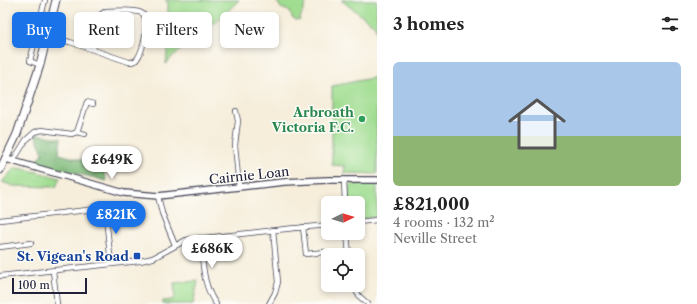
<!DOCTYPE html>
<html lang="en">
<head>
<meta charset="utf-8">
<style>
  body { margin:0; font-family:"Libre Caslon Text",serif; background:#f2f2f2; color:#222; height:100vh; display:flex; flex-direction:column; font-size:15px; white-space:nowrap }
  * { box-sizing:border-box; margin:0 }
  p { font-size:13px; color:#767676 }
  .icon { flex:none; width:22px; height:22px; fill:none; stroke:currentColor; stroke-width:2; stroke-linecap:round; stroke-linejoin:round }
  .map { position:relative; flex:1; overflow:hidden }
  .sheet { display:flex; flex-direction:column; background:#fff; width:320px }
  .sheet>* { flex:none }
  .guide { position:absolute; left:12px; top:12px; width:305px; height:36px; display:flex; gap:8px }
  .needle { width:26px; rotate:85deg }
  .tools { position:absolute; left:321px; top:196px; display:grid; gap:8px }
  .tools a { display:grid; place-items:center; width:44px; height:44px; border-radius:6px; background:#fff; box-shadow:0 2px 6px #0003; font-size:20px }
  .scale { position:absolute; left:12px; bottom:10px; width:75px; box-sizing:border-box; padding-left:4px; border:2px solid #22223b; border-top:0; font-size:11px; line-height:14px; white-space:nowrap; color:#22223b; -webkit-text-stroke:3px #fdfcf7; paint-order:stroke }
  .price { position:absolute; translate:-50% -34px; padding:0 9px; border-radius:14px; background:#fff; color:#222; font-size:13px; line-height:26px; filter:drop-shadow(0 1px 2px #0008) }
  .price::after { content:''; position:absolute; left:50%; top:24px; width:12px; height:9px; margin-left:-6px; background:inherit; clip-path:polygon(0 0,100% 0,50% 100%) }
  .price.current { background:#1a73e8; color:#fff }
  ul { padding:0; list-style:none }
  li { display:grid; align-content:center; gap:8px; height:212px; padding:0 16px }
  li+li { border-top:1px solid #e0e0e0 }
  li span { display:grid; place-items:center; height:124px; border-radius:6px; color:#555 }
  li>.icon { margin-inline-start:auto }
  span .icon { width:72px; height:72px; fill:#fffc; stroke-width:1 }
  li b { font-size:17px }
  h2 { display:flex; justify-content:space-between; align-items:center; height:48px; padding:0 16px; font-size:17px }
  .pill { padding:0 14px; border-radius:6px; background:#fff; box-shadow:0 2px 6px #0003; font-size:14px; line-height:36px }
  .pill.current { background:#1a73e8; color:#fff }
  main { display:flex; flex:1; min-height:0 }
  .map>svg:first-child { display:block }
  .green { fill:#a0dd91; stroke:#618066 }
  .forest { fill:url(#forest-crowns); stroke:#516f5b }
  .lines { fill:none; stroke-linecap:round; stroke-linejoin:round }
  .minor-casing { stroke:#424153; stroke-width:6 }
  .tertiary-casing { stroke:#424153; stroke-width:8 }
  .primary-casing { stroke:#424153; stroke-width:9 }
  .minor { stroke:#fff; stroke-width:4.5 }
  .tertiary { stroke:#fff; stroke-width:5.5 }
  .primary { stroke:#fff; stroke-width:7 }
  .leisure-dot { fill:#2e9e5b; stroke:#fdfcf7; stroke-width:1.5 }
  .transit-dot { fill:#1a4fb4; stroke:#fdfcf7; stroke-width:1.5 }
  .labels { text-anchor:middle; stroke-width:3; stroke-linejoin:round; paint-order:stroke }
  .leisure-label { font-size:13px; font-weight:bold; fill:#27864d; stroke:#fdfcf7; text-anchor:end }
  .street-label { font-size:13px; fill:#22223b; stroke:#fdfcf7 }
  .transit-label { font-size:13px; font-weight:bold; fill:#164399; stroke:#fdfcf7; text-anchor:end }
</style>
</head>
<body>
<main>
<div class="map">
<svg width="377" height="304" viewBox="0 0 377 304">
  <defs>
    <pattern id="forest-crowns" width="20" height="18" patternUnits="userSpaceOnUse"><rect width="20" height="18" fill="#80bc7b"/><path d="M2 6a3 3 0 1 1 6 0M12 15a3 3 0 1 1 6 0" fill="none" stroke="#689866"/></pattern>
  </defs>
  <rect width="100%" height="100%" fill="#fdfcf7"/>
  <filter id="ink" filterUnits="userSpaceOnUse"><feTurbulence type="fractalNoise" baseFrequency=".025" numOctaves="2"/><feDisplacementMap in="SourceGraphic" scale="8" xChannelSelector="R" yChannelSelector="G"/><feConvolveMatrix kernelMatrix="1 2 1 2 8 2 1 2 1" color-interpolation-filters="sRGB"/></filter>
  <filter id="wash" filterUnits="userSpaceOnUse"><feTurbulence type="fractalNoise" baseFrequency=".012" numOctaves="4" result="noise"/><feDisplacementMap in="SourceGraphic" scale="16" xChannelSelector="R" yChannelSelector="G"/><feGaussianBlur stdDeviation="0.9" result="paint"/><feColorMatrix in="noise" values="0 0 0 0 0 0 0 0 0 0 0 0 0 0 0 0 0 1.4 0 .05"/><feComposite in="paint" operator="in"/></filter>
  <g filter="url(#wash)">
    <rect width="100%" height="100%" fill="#f6eedb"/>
    <g class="green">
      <path d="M 165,0 L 239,0 L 220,19 L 173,56 L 166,64 L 168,45 L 168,2 Z"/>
      <path d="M 276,0 L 307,0 L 299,21 L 293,19 L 289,11 L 281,8 Z"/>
      <path d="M 341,0 L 377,0 L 377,38 L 376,29 L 374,25 Z"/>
      <path d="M 377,77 L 377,174 L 344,173 L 345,166 L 332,165 L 332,86 Z"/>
      <path d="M 15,168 L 25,169 L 60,178 L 56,187 L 13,186 L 2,182 Z"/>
      <path d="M 351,184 L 377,184 L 377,217 L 358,219 L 358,203 L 349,203 L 348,189 Z"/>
      <path d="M 198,281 L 193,304 L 163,304 L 163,301 L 172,300 L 175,296 L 174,283 Z"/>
    </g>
    <path class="forest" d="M 35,134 L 61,138 L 59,154 L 101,165 L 107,181 L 36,163 L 43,153 Z"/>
  </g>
  <g filter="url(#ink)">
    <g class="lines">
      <defs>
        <g id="minor">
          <path d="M 47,37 L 70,42 L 129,62 C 132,62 135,62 137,59 C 143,51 150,22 143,14 C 138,9 114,11 106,11 L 100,15 L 93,49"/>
          <path d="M 40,65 L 30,61 L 45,0"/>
          <path d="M 236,111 L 238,121 L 235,145 L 239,187"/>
          <path d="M 77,132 L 85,134"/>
          <path d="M 13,161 L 26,140 L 35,132 L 42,130 L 72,134 L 77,132 L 87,102 L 93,104"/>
          <path d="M 344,180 L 345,203"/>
          <path d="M 158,196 L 162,213 L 175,245"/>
          <path d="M 0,220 L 105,208 L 111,264"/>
          <path d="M 358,222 L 377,220"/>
          <path d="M 303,227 L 306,254 L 325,252"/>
          <path d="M 297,228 L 328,225"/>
          <path d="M 347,233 L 349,255"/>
          <path d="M 200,238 C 203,260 202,285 216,304"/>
          <path d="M 0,247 L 31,243"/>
          <path d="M 53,271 L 57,304"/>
          <path d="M 0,276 L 140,261 L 153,258 L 186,240 L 295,228"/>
          <path d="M 353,285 L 359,296 L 368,304"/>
          <path d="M 269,304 L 275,293 L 278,282 L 273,230"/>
        </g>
        <path id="tertiary" d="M 6,159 L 124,193 L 158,196 L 284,182 L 327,180 L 377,180"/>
        <path id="primary" d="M 0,170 L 17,134 L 40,65 L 56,0"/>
      </defs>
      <use href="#minor" class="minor-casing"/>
      <use href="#tertiary" class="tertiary-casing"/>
      <use href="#primary" class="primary-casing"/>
      <use href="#minor" class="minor"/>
      <use href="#tertiary" class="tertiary"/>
      <use href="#primary" class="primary"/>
    </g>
  </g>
  <circle class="leisure-dot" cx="362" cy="119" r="4"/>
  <rect class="transit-dot" x="133" y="252" width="8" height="8" rx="2"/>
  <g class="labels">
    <g class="leisure-label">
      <text x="354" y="117">Arbroath<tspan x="354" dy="15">Victoria F.C.</tspan></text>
    </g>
    <g class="street-label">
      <text transform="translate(249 175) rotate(-6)" y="5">Cairnie Loan</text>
    </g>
    <g class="transit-label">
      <text x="129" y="261">St. Vigean's Road</text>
    </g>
  </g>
</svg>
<div class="tools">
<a><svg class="needle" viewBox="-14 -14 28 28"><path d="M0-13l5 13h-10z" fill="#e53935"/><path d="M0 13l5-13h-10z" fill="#767676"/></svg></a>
<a><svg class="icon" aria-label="locate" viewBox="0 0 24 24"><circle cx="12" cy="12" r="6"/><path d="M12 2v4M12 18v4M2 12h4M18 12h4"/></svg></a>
</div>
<div class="scale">100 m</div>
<b class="price" style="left:112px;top:180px">£649K</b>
<b class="price current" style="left:116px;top:235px">£821K</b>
<b class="price" style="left:212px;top:269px">£686K</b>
<div class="guide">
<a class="pill current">Buy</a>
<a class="pill">Rent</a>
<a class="pill">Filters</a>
<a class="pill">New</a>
</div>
</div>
<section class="sheet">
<h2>3 homes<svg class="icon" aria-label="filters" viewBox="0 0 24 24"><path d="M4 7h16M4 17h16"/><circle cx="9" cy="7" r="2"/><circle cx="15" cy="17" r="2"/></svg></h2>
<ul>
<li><span style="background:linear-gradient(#a9c7e8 60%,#8fb573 0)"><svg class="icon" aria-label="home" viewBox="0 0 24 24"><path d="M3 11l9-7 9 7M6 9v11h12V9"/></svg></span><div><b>£821,000</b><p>4 rooms · 132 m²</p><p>Neville Street</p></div></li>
</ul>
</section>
</main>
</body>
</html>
